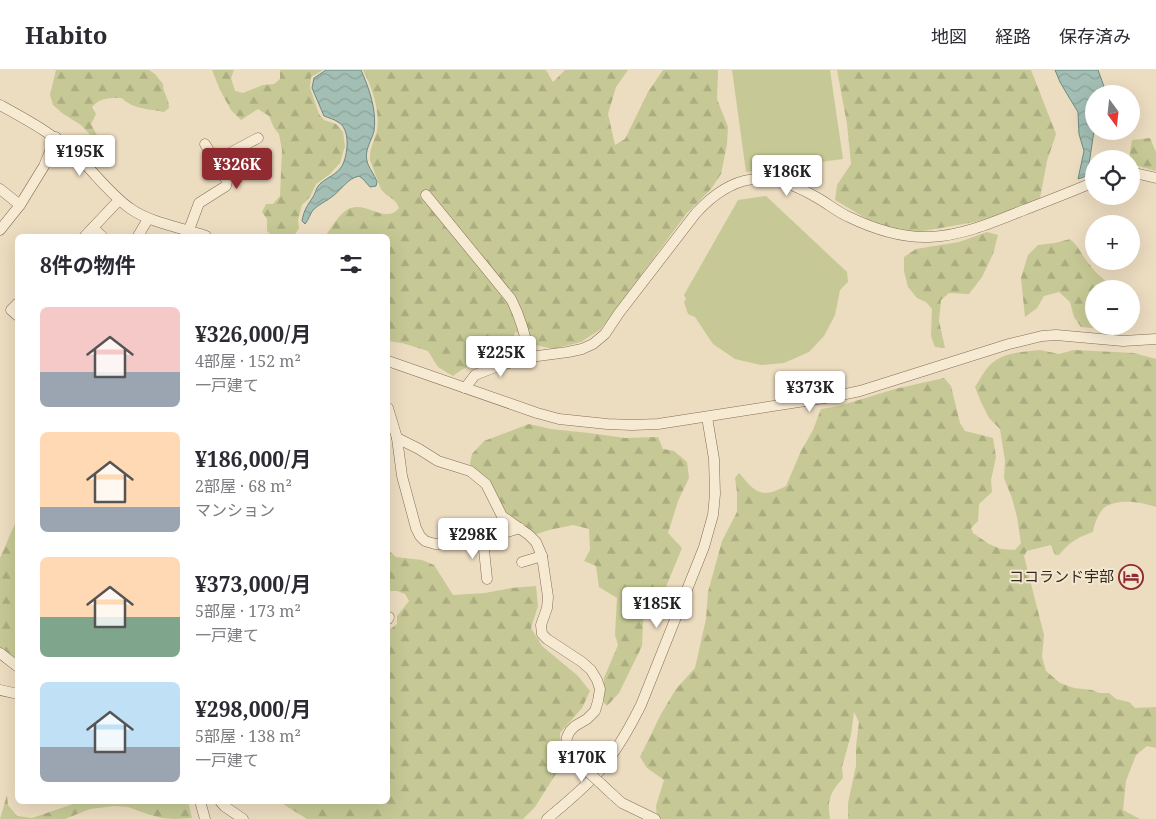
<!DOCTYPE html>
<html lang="ja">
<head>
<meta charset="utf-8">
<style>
  body { margin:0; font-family:"Noto Serif","Noto Sans JP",serif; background:#f7f7f7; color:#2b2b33; height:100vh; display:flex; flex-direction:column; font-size:19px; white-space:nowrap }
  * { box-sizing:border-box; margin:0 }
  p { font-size:16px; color:#7c7c81 }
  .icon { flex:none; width:28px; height:28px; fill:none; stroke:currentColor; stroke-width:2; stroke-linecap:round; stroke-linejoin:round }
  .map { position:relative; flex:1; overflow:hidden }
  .panel { position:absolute; left:15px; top:164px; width:375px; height:570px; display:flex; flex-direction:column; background:#fff; border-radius:8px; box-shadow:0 5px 20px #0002 }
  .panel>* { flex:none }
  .needle { width:32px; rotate:165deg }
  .fabs { position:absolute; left:1085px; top:15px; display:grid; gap:10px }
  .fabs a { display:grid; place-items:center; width:55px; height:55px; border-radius:50%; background:#fff; box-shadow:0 5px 20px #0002; font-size:25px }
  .price { position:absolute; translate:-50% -42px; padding:0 11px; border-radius:5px; background:#fff; color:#222; font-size:16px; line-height:32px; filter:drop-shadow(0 1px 2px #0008) }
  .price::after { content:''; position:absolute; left:50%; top:30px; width:15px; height:11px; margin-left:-8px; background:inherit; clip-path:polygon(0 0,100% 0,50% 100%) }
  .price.active { background:#912b32; color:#fff }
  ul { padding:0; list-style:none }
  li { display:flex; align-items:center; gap:15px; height:125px; padding:0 25px }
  li span { display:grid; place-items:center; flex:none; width:140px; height:100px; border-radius:8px; color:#555 }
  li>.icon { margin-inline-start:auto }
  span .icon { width:60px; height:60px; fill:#fffc; stroke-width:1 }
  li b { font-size:21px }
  h2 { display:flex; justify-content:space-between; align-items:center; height:60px; padding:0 25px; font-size:21px }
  header { display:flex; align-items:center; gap:30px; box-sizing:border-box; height:70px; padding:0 25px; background:#fff; border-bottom:1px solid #e1e1e2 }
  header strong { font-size:24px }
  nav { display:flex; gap:28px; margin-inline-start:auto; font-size:18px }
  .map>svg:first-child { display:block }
  .green { fill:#c6c995 }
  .forest { fill:url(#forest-firs) }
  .water { fill:url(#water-waves); stroke:#6a8b81 }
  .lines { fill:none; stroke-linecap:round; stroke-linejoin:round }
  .minor-casing { stroke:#846d59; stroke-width:11 }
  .minor { stroke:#f7ead3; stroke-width:10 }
  .minor-bridge-casing { stroke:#846d59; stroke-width:11; stroke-linecap:butt }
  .minor-bridge { stroke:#f7ead3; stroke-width:10 }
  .labels { text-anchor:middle; stroke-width:4; stroke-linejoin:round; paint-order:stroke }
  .poi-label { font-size:15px; fill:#34271d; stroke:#f4e7cf; text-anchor:end }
</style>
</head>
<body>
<header>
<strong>Habito</strong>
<nav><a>地図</a><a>経路</a><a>保存済み</a></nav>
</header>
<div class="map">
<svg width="1156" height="749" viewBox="0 0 1156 749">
  <defs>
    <pattern id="forest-firs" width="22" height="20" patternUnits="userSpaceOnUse" patternTransform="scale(1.25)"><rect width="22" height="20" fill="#c6c995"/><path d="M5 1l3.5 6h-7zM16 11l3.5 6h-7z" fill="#abad80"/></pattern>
    <pattern id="water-waves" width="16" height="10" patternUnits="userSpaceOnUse" patternTransform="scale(1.25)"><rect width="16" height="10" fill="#a3beb4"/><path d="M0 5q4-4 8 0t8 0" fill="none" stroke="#8da39a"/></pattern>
  </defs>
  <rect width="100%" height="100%" fill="#ecdcc0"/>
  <g class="green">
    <path d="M 732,0 L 830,0 L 843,89 L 746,102 Z"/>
    <path d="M 766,126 L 847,202 L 848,212 L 840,220 L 835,245 L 824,266 L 809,282 L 784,293 L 761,295 L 735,289 L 713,274 L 695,247 L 688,244 L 684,232 L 686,229 L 684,225 L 738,130 Z"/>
  </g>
  <g class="forest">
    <path d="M 56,0 L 149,0 L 155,4 L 163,14 C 163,25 169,27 169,38 L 164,42 C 150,39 132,39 122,28 C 110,28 101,27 92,37 L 96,44 L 91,54 L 97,65 L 94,69 L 81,55 L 62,43 L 53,35 L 50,25 Z"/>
    <path d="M 212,0 L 234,0 L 231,8 L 235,21 L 243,23 L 263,15 L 274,14 L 280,9 L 280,0 L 323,0 L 311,7 L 310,18 L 319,44 L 324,50 L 336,54 L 343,62 L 345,76 L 340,93 L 330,104 L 316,114 L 310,127 L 302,135 L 298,150 L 299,158 L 294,166 L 272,166 L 267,161 L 267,149 L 262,142 L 266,134 L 273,134 L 280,126 L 282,80 L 279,64 L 274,58 L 269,46 L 258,39 L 241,50 L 231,40 L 220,20 Z"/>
    <path d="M 363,0 L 546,0 L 553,12 L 565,0 L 628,0 L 616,17 L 608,44 L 615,75 L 625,69 L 648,22 L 663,0 L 718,0 L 717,29 L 728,57 L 727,74 L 721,104 L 711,119 L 687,143 L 601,259 L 581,272 L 553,279 L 536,275 L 529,267 L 515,262 L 511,275 L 501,288 C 481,292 470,293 453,306 L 438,297 L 428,281 L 402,273 L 388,271 L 388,166 L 325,166 C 331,159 337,147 344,142 C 361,128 377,149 393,143 C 395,142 397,140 399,138 C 395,127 386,127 381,119 C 380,117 371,92 370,90 C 369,79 375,70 377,60 C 380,40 372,17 363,0 Z"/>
    <path d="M 837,0 L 1031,0 L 1056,64 L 1047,91 L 1040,128 L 1017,139 L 975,152 L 906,164 L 867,149 L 835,130 L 837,115 L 851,94 L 847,54 Z"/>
    <path d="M 1150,68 L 1156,82 L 1156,101 L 1131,94 L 1131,89 L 1129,89 L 1132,70 Z"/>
    <path d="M 987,162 L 998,165 L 993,184 L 982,207 L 969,224 L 949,223 L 941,230 L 939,251 L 945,278 L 935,277 L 931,266 L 932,239 L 926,232 L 917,228 L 908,217 L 904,201 L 904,187 L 916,179 L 959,172 Z"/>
    <path d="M 1070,169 C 1080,178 1082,186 1090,195 C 1096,204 1106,210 1112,219 L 1094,219 L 1094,256 L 1130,257 L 1113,260 L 1081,257 L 1074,247 L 1070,232 L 1059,222 L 1044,226 L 1037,238 L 1025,247 L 1021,208 L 1028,185 L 1038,175 L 1055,173 Z"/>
    <path d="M 1040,280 L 1059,284 L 1074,280 L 1134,283 L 1156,289 L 1156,437 C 1142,432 1119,428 1105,437 C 1099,442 1094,454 1093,462 C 1076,468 1070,472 1059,485 L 1055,485 L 1051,475 L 1027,481 L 1024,486 L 1044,565 L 1042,587 L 1046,601 L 1060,613 L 1074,618 L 1092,620 L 1099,623 L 1109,623 L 1116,629 L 1129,632 L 1135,638 L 1156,637 L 1156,678 L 1147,676 L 1136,685 L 1126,711 L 1123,740 L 1140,749 L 848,749 L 848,733 L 856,696 L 856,676 L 859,652 L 854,642 L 851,665 L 842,697 L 843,708 C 830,723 827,729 830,749 L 659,749 L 657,747 L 656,736 L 664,710 L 647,698 L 640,687 L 661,644 L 676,619 L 695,598 L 706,549 L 708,522 L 722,471 L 737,442 L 737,422 L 735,408 L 739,403 C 756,423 761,429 786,416 L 801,381 L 813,360 L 821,339 L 839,336 L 895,319 L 944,308 L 951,316 L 960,353 L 965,361 L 993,368 L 996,387 L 991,410 L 992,422 L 979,434 L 978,451 L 971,458 L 973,463 L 989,474 L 1001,479 L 1015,480 L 1021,473 L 1017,447 L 1012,428 L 1004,408 L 1005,391 L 1000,359 L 989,348 L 981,332 L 975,317 C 979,311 983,303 988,297 C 1001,282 1022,282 1040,280 Z"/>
    <path d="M 529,354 L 551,359 L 589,363 L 625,368 L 658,367 L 663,379 L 674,381 L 687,392 L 689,408 L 678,431 L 668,463 L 682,478 L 665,519 L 650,531 L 645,540 L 643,553 L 642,576 L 619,623 L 607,636 L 604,633 L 604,608 L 618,575 L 615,565 L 617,528 L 599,517 L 596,496 L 584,491 L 590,480 L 589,459 L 573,455 L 549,460 L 534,465 L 505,447 L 499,434 L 470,394 L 472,384 L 484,371 Z"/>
    <path d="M 17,449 L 17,594 L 0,577 L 0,488 Z"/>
    <path d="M 388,480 L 396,487 L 422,490 L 434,495 L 453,525 L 485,523 L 511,518 L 536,516 L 538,536 L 531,558 L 542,576 L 577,605 L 590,621 L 582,638 L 560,663 L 562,694 L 535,737 L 523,749 L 307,749 L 278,731 L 388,731 L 388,585 L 390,581 L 388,569 L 389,560 L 397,554 L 397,546 L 409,531 L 405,524 L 397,521 L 388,521 Z"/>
    <path d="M 7,725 L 8,735 L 17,746 L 32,748 L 82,731 L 188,731 L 192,748 L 175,749 L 162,748 L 147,744 L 128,737 L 114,736 L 90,739 L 65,749 L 0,749 Z"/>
  </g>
  <g class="water">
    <path d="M 326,0 L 361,0 C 369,18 377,40 374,61 C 372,70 364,80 367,91 C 368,97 375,105 377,112 L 376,116 L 370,117 L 363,109 L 359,106 C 347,109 343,118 333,126 C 327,131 319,134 313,140 C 310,144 309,149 305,154 L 302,151 C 304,140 307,136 313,127 C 316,122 316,117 321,113 C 328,107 336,105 342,96 C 348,85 351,59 338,52 C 334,49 329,48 324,46 L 312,18 L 314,8 Z"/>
    <path d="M 1055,0 L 1098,0 L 1106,22 L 1106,24 L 1094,24 L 1094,61 L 1088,101 L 1084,107 L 1078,109 L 1084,81 L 1079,64 L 1078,42 L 1067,24 L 1060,12 Z"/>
  </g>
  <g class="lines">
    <defs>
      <g id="minor">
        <path d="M 0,35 C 31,52 57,66 82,91 C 98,107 112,126 131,139 C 151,153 183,158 206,166"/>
        <path d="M 215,91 L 258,68"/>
        <path d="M 1131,104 L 1139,104 L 1156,108"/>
        <path d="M 0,119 L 20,135 L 0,160"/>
        <path d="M 426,125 L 511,229 C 521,248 525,266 530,287"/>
        <path d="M 20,135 L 44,96 L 56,67"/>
        <path d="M 93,158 L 102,166"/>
        <path d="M 187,165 L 199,133 L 226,116 L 227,111 L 205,74"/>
        <path d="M 85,166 L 119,130"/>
        <path d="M 138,166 L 148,149"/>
        <path d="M 18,233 L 11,240 L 18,246"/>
        <path d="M 388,291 L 537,343 L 559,349 L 607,354 L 632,355 L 658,354 L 831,327 L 860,321 L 1009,274 L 1042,266 L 1056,265 L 1123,271 L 1156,269"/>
        <path d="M 465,318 L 475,305 L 498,296 L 530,287 L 568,282 L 582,279 L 593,274 L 605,264 L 619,243 L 696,143 C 733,103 767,99 814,126 C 826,132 837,142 849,147 C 874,159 902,168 929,167 C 962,166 994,152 1024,140 C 1047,131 1071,122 1094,112"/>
        <path d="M 388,338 L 397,368 L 402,406 L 416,458 L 420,466 L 425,471 L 435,474 L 471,473 L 520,458"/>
        <path d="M 397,368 L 419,379 L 438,391 L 470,401 L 486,414 L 502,446 L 529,465 L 536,472 L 542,486 L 548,527 L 547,538 L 541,555 L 542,564 L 547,569 L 582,592 L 591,600 L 597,610 L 600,619 L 598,631 L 595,641 L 587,649 L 575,656 L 570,661 L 567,667 L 566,676 L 568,683"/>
        <path d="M 483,470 L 487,509"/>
        <path d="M 522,492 L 542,486"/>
        <path d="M 388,549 L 389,547"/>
        <path d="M 0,583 L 18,597"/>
        <path d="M 0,620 L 18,624"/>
        <path d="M 613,725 L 622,733 L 655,749"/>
        <path d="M 200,731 L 205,749"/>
        <path d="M 220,731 L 224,736 L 243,749"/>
        <path d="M 547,749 C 566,733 586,717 602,698 C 618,679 630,657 641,635 L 704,477 L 713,445 L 715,424 L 714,389 L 707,347"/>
      </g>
    </defs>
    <use href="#minor" class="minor-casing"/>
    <use href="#minor" class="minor"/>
    <defs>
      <path id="minor-bridge" d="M 568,683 L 613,725"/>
    </defs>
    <use href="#minor-bridge" class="minor-bridge-casing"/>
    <use href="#minor-bridge" class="minor-bridge"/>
  </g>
  <defs>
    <symbol id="hotel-ring" viewBox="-11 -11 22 22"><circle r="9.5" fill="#f4e7cf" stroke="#912b32" stroke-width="1.5"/><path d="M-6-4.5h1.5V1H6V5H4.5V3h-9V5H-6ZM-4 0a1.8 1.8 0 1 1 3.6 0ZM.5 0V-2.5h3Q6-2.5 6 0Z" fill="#912b32"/></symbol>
  </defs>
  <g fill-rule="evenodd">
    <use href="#hotel-ring" x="1117" y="493" width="28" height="28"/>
  </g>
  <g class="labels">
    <g class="poi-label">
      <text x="1114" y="512">ココランド宇部</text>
    </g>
  </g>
</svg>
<div class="fabs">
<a><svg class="needle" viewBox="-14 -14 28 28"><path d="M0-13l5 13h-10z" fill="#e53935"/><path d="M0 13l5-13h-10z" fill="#7c7c81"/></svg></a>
<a><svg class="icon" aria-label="locate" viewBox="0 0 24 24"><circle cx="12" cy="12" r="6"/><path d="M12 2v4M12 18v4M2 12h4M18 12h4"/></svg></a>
<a>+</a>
<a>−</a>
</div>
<b class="price" style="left:80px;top:107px">¥195K</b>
<b class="price active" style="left:237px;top:120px">¥326K</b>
<b class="price" style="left:787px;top:127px">¥186K</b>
<b class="price" style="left:501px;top:308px">¥225K</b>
<b class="price" style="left:810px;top:343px">¥373K</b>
<b class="price" style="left:473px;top:490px">¥298K</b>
<b class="price" style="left:657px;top:559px">¥185K</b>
<b class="price" style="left:582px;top:713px">¥170K</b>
<section class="panel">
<h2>8件の物件<svg class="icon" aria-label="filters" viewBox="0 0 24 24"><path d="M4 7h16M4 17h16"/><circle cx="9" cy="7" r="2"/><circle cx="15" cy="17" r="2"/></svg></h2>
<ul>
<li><span style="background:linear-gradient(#f6c9c9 65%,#9aa5b1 0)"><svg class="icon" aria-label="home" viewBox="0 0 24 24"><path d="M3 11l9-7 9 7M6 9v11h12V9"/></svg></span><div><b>¥326,000/月</b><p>4部屋 · 152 m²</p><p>一戸建て</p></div></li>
<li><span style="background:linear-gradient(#ffd9b3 75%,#9aa5b1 0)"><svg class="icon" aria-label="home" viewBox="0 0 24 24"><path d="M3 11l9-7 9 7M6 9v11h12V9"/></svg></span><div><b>¥186,000/月</b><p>2部屋 · 68 m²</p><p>マンション</p></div></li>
<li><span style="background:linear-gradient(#ffd9b3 60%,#7fa58c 0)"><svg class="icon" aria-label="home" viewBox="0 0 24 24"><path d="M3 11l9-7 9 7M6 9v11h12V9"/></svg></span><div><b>¥373,000/月</b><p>5部屋 · 173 m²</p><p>一戸建て</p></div></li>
<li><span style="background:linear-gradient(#bfe0f5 65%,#9aa5b1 0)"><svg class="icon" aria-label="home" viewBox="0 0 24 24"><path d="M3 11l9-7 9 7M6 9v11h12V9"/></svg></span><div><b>¥298,000/月</b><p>5部屋 · 138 m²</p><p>一戸建て</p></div></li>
</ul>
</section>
</div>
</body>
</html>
